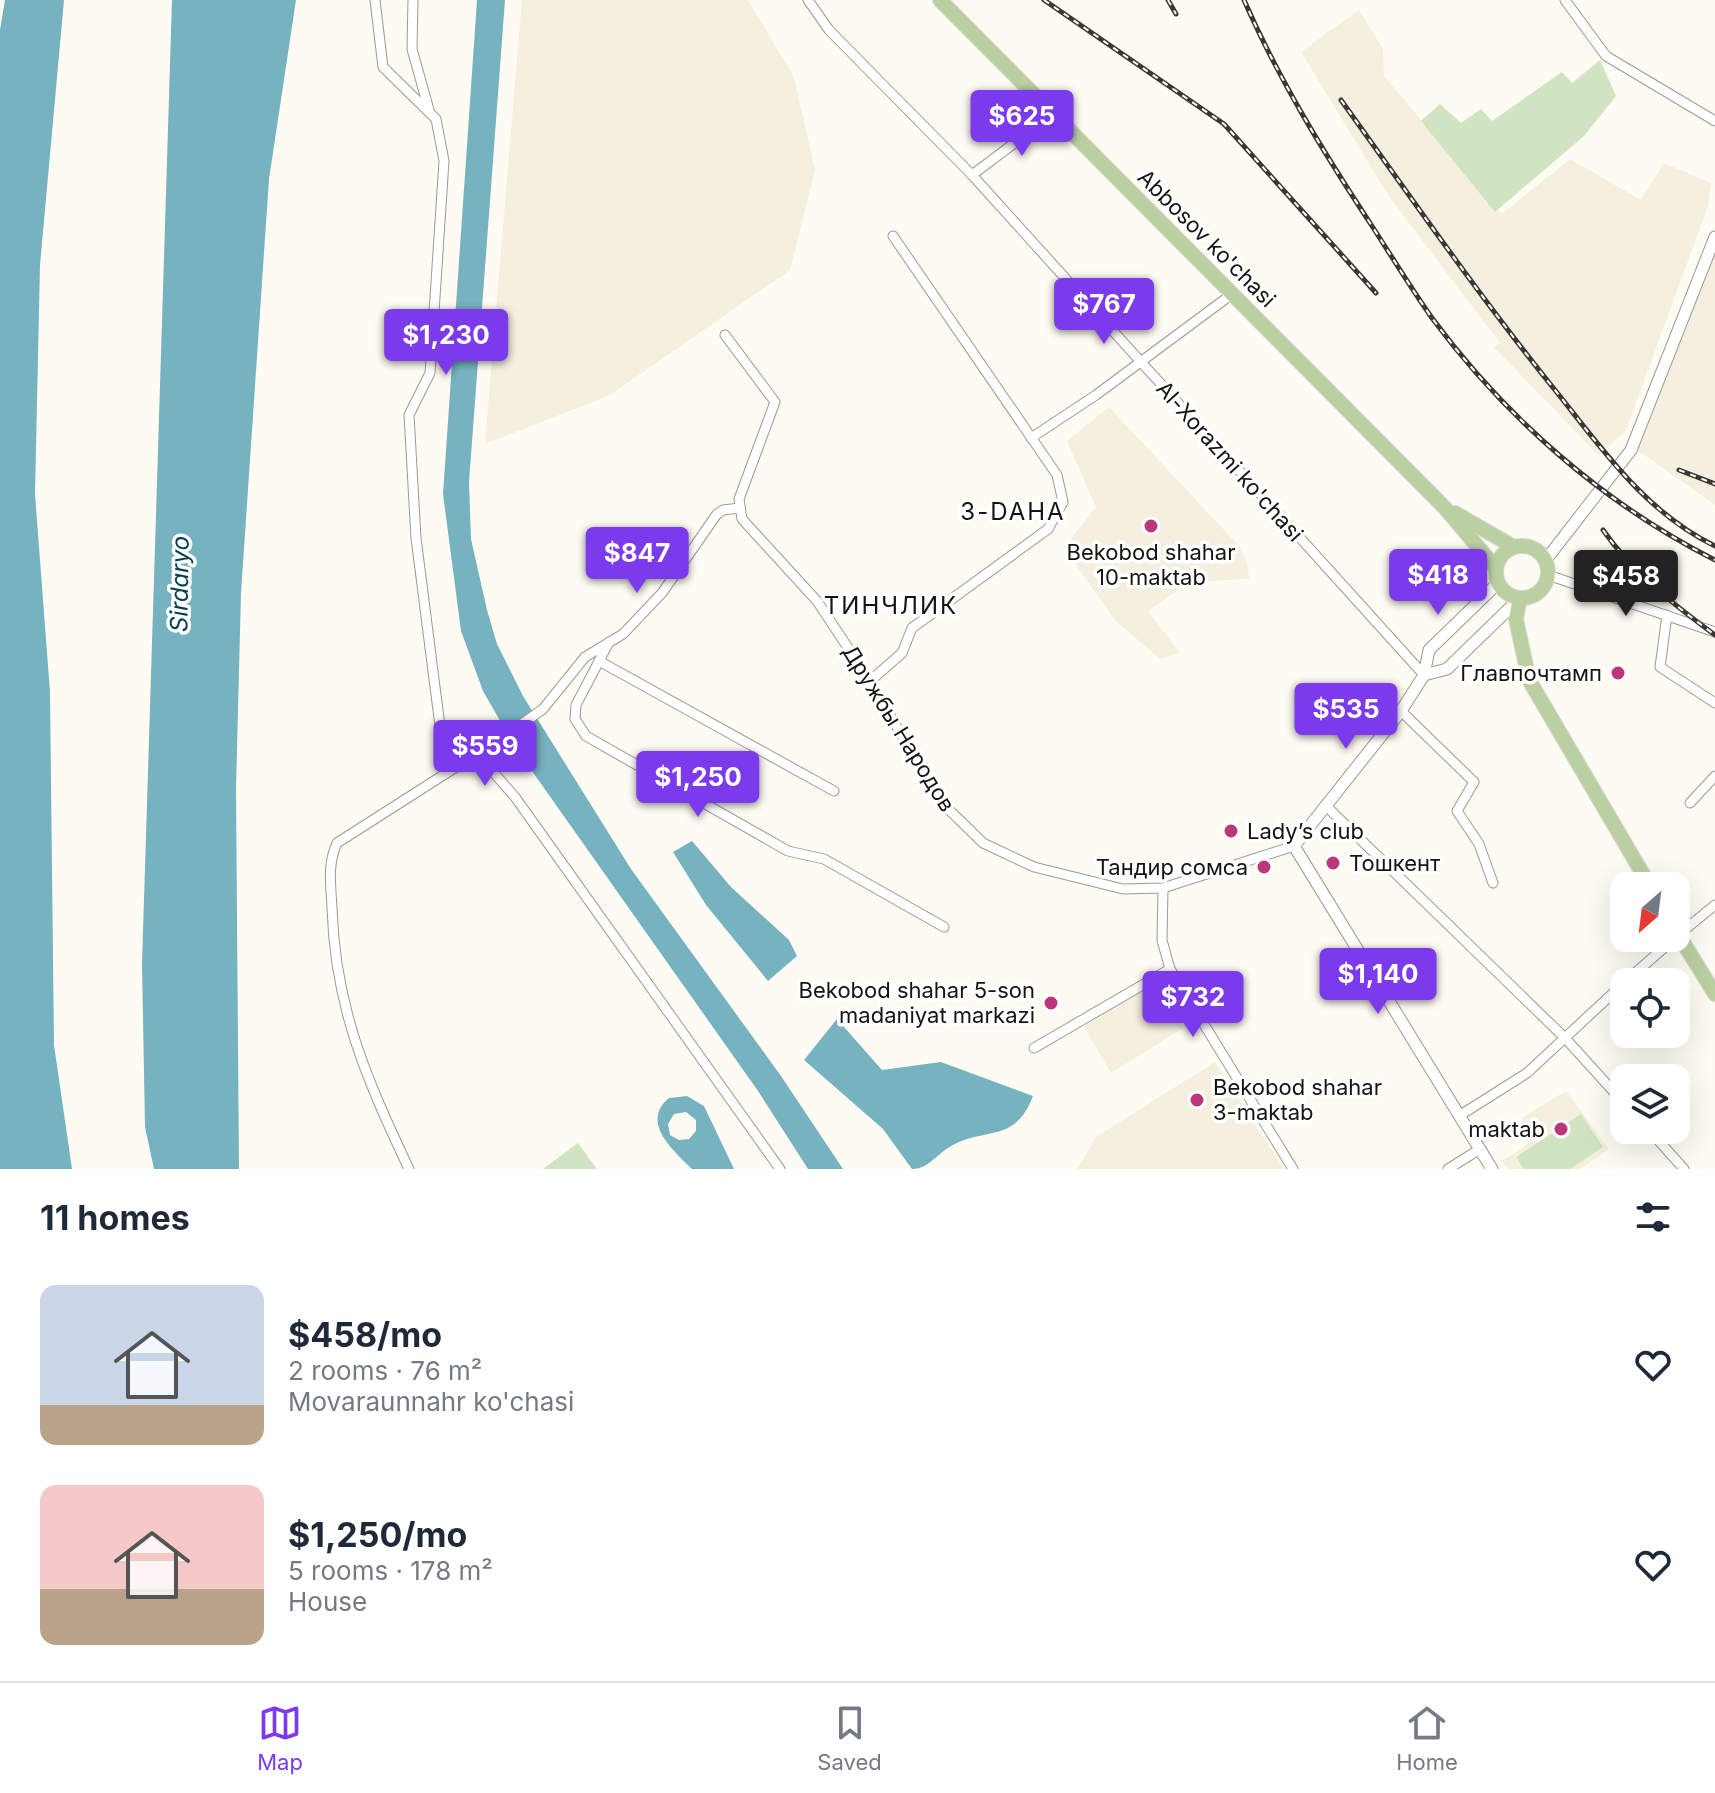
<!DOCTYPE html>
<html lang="en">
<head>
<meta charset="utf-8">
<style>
  body { margin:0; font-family:Inter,sans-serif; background:#f2f2f3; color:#1f2937; height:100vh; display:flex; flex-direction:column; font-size:30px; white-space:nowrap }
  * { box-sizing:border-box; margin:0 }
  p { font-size:26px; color:#747a83 }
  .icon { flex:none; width:44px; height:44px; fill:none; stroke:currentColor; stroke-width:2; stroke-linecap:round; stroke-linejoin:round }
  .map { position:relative; height:1169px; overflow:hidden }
  .drawer { display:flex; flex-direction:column; background:#fff; flex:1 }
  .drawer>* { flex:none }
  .needle { width:52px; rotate:208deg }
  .buttons { position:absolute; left:1610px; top:872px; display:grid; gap:16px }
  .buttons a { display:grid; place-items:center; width:80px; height:80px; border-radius:16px; background:#fff; box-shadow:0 8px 32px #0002; font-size:40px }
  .price { position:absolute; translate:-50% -68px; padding:0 18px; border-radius:8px; background:#7c3aed; color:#fff; font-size:26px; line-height:52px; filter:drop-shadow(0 2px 4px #0008) }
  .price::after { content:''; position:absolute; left:50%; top:48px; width:24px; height:18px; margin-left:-12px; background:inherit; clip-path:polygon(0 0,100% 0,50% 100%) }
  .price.selected { background:#222; color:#fff }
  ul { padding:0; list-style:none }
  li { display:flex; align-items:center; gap:24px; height:200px; padding:0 40px }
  li span { display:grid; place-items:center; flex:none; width:224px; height:160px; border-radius:16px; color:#555 }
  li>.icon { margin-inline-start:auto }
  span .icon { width:96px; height:96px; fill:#fffc; stroke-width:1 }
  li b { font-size:34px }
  h2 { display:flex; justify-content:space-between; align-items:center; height:96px; padding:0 40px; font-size:34px }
  .tab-bar { display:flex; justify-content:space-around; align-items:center; height:112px; border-top:2px solid #e0e1e3; background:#fff; font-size:22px; color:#747a83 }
  .tab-bar a { display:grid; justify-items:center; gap:4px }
  .tab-bar .selected { color:#7c3aed }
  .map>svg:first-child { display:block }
  .built { fill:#f4efdf }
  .green { fill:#d0e4c1 }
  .water { fill:#77b2c1; fill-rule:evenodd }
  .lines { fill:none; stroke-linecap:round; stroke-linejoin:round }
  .minor-casing { stroke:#9d9a92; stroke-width:11 }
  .tertiary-casing { stroke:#9d9a92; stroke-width:13 }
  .primary-casing { stroke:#dad9d9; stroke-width:16 }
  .minor { stroke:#fff; stroke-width:9 }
  .tertiary { stroke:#fff; stroke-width:11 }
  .primary { stroke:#bad0a1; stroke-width:14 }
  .rail-casing { stroke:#393834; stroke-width:5 }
  .rail { stroke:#fff; stroke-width:2; stroke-dasharray:6; stroke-linecap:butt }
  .poi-dot { fill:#bc377a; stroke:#fff; stroke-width:3 }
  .labels { text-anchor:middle; stroke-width:7; stroke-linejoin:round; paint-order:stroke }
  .street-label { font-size:22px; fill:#151411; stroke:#fff }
  .poi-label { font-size:22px; fill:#151411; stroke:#fff; text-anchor:end }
  .neighbourhood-label { font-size:24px; letter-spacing:2px; fill:#151411; stroke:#fff }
  .water-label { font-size:24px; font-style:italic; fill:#043e49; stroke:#fff }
</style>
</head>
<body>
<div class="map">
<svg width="1715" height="1169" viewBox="0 0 1715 1169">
  <rect width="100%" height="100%" fill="#fefbf2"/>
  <g class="built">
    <path d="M 522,0 L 748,0 L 794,77 L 815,170 L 790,270 L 610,395 L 485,444 Z"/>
    <path d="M 1359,10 L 1383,49 L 1384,76 L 1502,214 L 1570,159 L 1641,200 L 1664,163 L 1711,183 L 1708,206 L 1626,430 L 1599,456 L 1494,347 L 1500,343 L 1390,198 L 1301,52 Z"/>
    <path d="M 1715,228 L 1715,505 L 1629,444 Z"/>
    <path d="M 1109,407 L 1238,545 L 1247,562 L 1249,579 L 1189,582 L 1148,611 L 1180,653 L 1160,659 L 1115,620 L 1064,548 L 1096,507 L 1067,441 Z"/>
    <path d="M 1153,983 L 1183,1028 L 1111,1073 L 1084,1027 Z"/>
    <path d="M 1215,1062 L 1284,1169 L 1077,1169 L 1096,1137 Z"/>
    <path d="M 1566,1091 L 1609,1149 L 1580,1169 L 1508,1169 L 1502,1161 L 1534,1140 L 1522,1118 Z"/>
  </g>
  <g class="green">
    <path d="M 1600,60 L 1616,96 L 1584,136 L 1495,212 L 1421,121 L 1440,104 L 1461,123 L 1481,109 L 1492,121 L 1562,72 L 1572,83 Z"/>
    <path d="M 1581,1114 L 1603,1147 L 1570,1169 L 1524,1169 L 1516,1157 Z"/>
    <path d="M 578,1143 L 597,1169 L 543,1169 Z"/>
  </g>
  <g class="water">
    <path d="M 5,0 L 64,0 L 40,265 L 35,494 L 50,692 L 54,1045 L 72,1169 L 0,1169 L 0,30 Z"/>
    <path d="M 172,0 L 296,0 L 269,179 L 241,593 L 236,789 L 239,1169 L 154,1169 L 145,1127 L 142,964 Z"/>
    <path d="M 477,0 L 505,0 L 469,482 L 471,539 L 487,610 L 497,644 L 523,696 L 631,869 L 781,1076 L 843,1169 L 808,1169 L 758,1091 L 515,747 L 483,691 L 461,631 L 443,494 Z"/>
    <path d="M 692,841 L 731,887 L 789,940 L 797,956 L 768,981 L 706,905 L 673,852 Z"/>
    <path d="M 837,1019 L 882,1070 L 941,1062 L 1033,1096 C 1014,1146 983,1125 948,1148 C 935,1156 928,1169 912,1169 L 883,1129 L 804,1060 Z"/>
    <path d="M 687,1096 L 704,1106 L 734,1169 L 692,1169 C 673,1150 640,1122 669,1098 ZM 686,1112 L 696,1120 L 696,1131 L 689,1139 L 679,1140 L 670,1135 L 668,1124 L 674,1114 Z"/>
  </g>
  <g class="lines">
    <defs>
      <g id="minor">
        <path d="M 375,0 L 383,67 L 436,119 L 444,161 L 430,373 L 409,415 L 416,538 L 446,773"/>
        <path d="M 413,0 L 412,49 L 429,110"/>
        <path d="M 808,0 L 829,30 L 972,175 L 1424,675"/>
        <path d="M 1565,0 L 1606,56 L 1715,121"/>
        <path d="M 972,175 L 1053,114"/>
        <path d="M 725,335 L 775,402 L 739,499 L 742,519 L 817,601 L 870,681 L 940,801 L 983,843 L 1034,867 L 1123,889 L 1163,888 L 1294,846"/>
        <path d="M 1031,438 L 1096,395 L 1232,294"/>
        <path d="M 1548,575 L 1715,632"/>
        <path d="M 1667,615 L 1660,667 L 1715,703"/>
        <path d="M 609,642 L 576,705 L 575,719 L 586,736 L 788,851 L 824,859 L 944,927"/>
        <path d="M 599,661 L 834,791"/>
        <path d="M 870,681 L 902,653 L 912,628 L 1048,529 L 1063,502 L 1057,475 L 893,236"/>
        <path d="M 1401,711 L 1474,782 L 1457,811 L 1479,844 L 1493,883"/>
        <path d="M 443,739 L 502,738 L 543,709 L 585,657 L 623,634 L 662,593 L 717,514 L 723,510 L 740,508"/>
        <path d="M 1690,803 L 1715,776"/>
        <path d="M 1325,805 L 1565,1038 L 1624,1103"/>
        <path d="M 1163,888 L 1162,940 L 1170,969 L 1293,1169"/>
        <path d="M 1677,936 L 1715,905"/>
        <path d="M 1625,982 L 1675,938"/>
        <path d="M 1034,1048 L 1170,969"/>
        <path d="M 1459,1116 L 1527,1073 L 1624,983"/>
        <path d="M 1649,1130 L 1684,1169"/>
        <path d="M 409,1169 C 367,1080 335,1008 332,908 C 331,885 327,865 337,843 L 456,767 L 480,763 L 494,773 L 515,797 L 780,1169"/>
        <path d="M 1448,1169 L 1480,1149"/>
      </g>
      <g id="tertiary">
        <path d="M 1545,561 L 1631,450 L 1715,237"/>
        <path d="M 1424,675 L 1447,669 L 1520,598"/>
        <path d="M 1492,1169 L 1294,846 L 1401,711 L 1424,675 L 1429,650 L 1498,583"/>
      </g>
      <g id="primary">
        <path d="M 940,0 L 1444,507 L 1496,568"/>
        <path d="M 1455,513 L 1514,547"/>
        <circle cx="1522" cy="572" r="26"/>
        <path d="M 1520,598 L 1516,619 L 1529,680 L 1650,886"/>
        <path d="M 1676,931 L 1715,994"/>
      </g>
    </defs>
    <use href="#minor" class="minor-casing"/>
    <use href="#tertiary" class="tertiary-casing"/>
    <use href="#primary" class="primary-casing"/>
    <use href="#minor" class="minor"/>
    <use href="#tertiary" class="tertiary"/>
    <use href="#primary" class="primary"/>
    <defs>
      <g id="rail">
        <path d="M 1044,0 L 1224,124 L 1376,293"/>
        <path d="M 1168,0 L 1176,14"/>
        <path d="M 1244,0 C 1279,80 1324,153 1372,226 C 1392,257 1411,288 1432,318 C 1506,418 1604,504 1715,560"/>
        <path d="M 1341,100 C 1412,199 1482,300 1559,395 C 1605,453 1647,513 1715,546"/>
        <path d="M 1679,470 L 1715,484"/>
        <path d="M 1603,530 C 1633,573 1673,604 1715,635"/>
      </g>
    </defs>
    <use href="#rail" class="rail-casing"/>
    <use href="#rail" class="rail"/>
  </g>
  <g class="poi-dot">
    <circle cx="1151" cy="526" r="8"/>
    <circle cx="1618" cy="673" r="8"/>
    <circle cx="1231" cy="831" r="8"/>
    <circle cx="1333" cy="863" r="8"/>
    <circle cx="1264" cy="867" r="8"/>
    <circle cx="1051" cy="1003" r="8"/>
    <circle cx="1197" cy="1100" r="8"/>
    <circle cx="1561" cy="1129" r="8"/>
  </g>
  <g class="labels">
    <g class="street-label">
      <text transform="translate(1207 238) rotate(45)" y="8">Abbosov ko'chasi</text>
      <text transform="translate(1230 461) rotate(48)" y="8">Al-Xorazmi ko'chasi</text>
      <text transform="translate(899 728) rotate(58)" y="8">Дружбы Народов</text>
    </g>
    <g class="poi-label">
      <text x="1151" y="560" text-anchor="middle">Bekobod shahar<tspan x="1151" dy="25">10-maktab</tspan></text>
      <text x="1602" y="681">Главпочтамп</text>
      <text x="1247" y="839" text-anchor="start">Lady’s club</text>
      <text x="1349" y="871" text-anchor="start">Тошкент</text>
      <text x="1248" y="875">Тандир сомса</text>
      <text x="1035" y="998">Bekobod shahar 5-son<tspan x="1035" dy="25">madaniyat markazi</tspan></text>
      <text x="1213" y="1095" text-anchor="start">Bekobod shahar<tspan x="1213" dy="25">3-maktab</tspan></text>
      <text x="1545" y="1137">maktab</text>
    </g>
    <g class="neighbourhood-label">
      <text x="1013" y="520">3-DAHA</text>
      <text x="891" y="614">ТИНЧЛИК</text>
    </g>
    <g class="water-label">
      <text transform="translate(180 584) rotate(-89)" y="8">Sirdaryo</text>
    </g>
  </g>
</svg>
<div class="buttons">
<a><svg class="needle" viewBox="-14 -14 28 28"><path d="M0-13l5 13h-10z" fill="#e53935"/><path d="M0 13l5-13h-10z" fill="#747a83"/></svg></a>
<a><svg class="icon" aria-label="locate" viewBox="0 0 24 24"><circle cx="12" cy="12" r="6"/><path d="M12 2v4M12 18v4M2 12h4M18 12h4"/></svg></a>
<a><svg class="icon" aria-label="layers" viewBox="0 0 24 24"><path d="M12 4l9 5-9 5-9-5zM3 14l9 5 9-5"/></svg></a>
</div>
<b class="price" style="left:1022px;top:158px">$625</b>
<b class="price" style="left:1104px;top:346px">$767</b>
<b class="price" style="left:446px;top:377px">$1,230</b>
<b class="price" style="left:637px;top:595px">$847</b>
<b class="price" style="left:1438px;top:617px">$418</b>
<b class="price selected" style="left:1626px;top:618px">$458</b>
<b class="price" style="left:1346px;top:751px">$535</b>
<b class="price" style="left:485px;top:788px">$559</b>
<b class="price" style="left:698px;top:819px">$1,250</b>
<b class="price" style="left:1378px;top:1016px">$1,140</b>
<b class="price" style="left:1193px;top:1039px">$732</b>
</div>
<section class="drawer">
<h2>11 homes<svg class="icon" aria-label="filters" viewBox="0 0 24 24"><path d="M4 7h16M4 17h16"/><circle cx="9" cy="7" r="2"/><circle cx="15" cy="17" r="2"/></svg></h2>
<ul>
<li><span style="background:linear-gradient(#c9d6e8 75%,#b9a48a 0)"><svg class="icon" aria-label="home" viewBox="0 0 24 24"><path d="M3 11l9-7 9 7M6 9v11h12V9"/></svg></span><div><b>$458/mo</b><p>2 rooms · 76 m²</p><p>Movaraunnahr ko'chasi</p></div><svg class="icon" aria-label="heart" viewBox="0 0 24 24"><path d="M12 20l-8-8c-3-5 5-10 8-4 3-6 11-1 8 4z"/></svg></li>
<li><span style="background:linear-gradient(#f6c9c9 65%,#b9a48a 0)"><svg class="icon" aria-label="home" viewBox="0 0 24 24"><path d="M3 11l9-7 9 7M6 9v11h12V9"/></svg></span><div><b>$1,250/mo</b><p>5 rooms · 178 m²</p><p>House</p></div><svg class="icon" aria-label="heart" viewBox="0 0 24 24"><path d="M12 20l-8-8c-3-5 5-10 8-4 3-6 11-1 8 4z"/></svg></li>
</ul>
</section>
<nav class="tab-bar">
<a class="selected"><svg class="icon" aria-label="map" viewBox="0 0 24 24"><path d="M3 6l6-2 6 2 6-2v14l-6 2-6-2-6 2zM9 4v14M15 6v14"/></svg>Map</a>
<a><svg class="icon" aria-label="saved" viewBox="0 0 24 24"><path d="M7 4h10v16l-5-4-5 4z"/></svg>Saved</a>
<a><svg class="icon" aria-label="home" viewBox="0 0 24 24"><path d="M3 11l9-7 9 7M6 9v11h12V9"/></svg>Home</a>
</nav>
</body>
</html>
